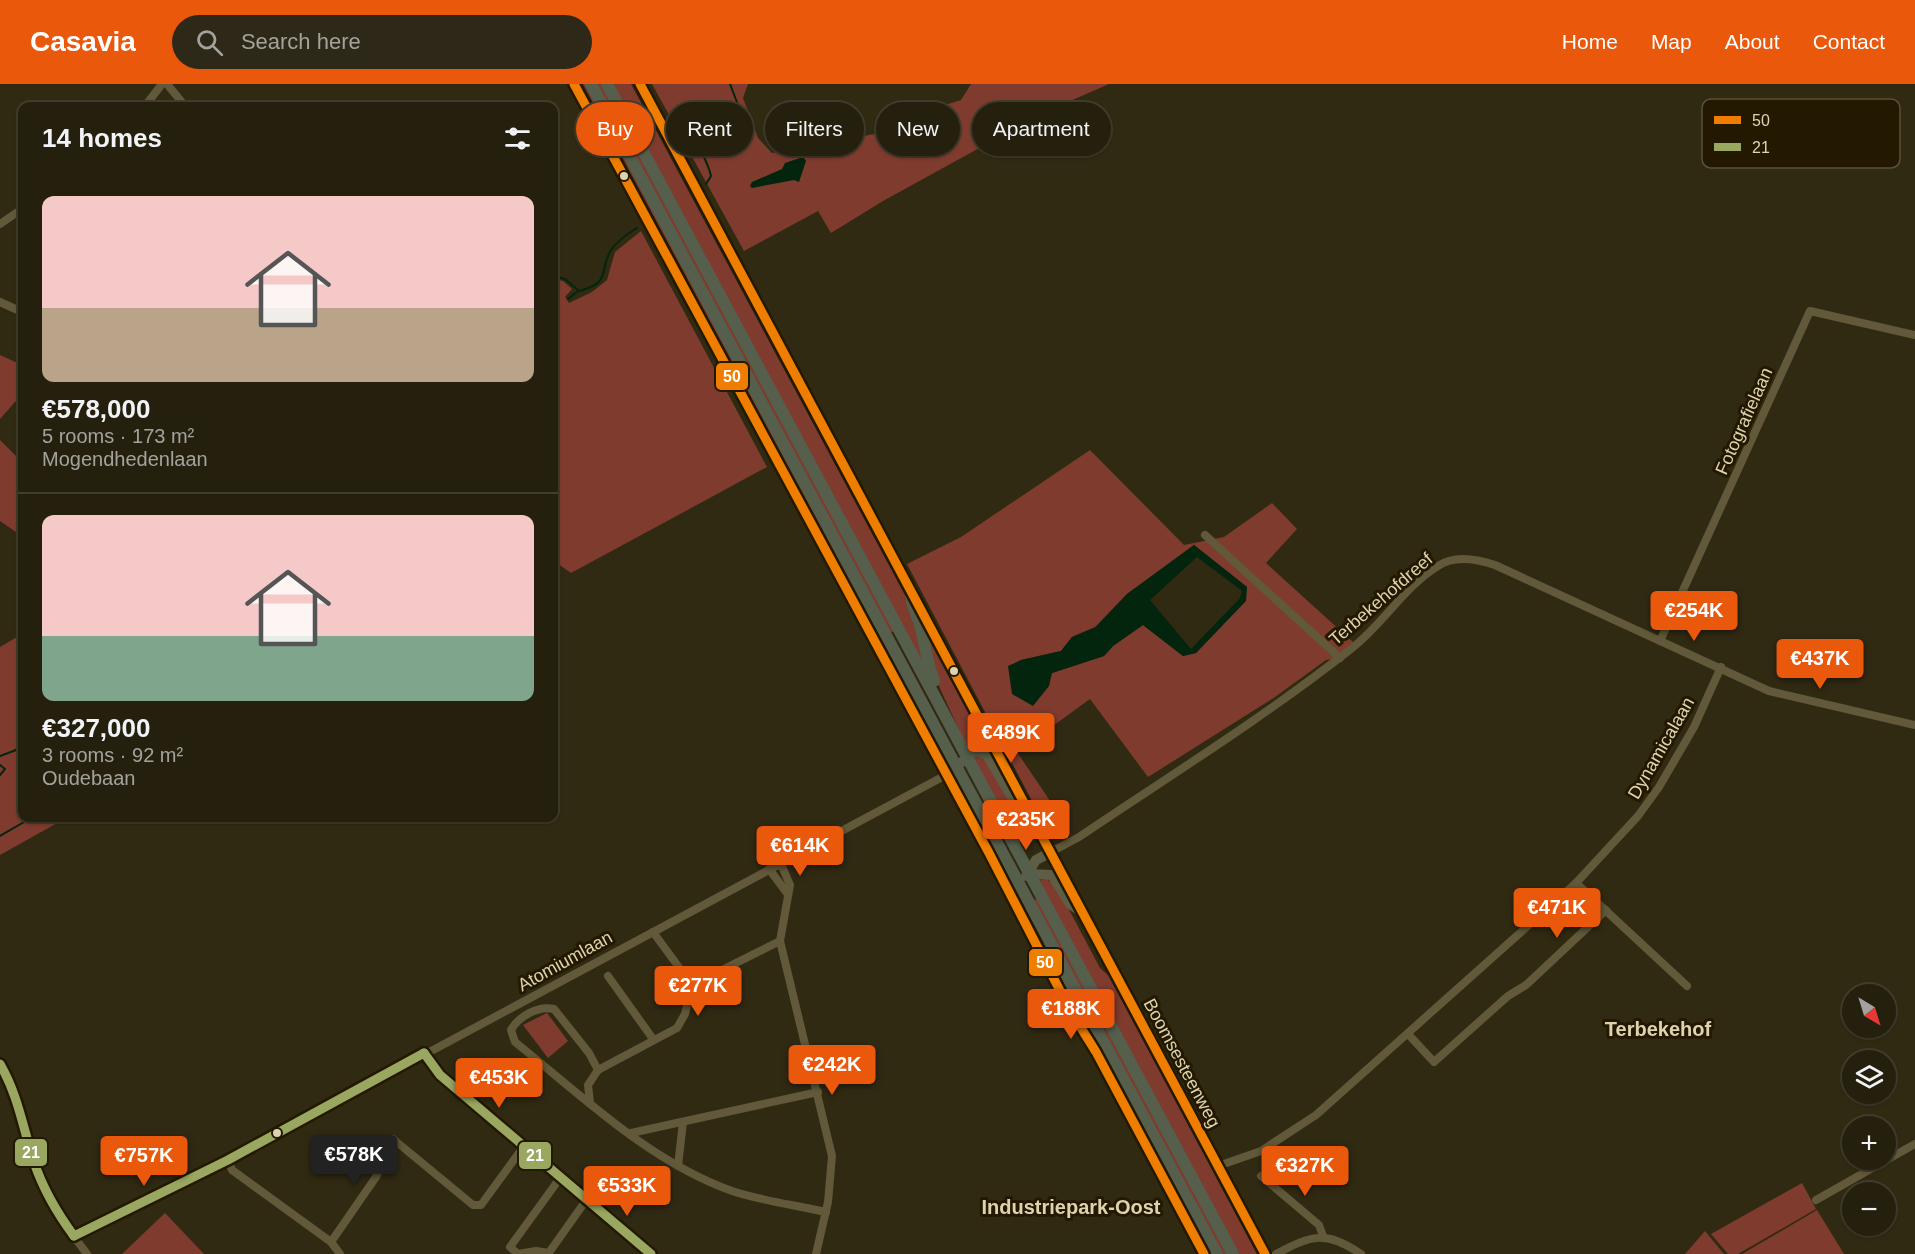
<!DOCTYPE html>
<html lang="en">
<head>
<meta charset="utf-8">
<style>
  body { margin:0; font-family:Arial,sans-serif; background:#2d2817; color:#f1f3f6; height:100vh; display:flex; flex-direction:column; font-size:22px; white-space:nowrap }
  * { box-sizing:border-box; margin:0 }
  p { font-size:20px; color:#a3a39e }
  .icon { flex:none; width:33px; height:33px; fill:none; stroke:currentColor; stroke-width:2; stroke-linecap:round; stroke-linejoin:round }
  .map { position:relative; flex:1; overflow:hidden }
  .side { position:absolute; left:18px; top:18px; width:540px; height:720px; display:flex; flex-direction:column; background:#25200e; border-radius:12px; box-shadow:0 2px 4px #0004,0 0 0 2px #423e2e }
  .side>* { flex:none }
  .guide { position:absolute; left:576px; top:18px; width:570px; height:54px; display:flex; gap:12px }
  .needle { width:39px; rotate:142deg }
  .buttons { position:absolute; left:1842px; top:900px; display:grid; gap:12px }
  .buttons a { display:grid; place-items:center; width:54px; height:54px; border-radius:50%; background:#25200e; box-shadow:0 2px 4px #0004,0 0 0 2px #423e2e; font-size:30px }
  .price { position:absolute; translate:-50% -51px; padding:0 14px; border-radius:6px; background:#ea580c; color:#fff; font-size:20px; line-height:39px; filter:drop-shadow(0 2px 3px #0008) }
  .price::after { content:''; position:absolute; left:50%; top:36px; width:18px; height:14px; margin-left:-9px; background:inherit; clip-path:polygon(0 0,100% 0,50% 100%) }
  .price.active { background:#222; color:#fff }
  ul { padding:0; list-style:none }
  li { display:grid; align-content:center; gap:12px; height:318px; padding:0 24px }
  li+li { border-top:2px solid #423e2e }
  li span { display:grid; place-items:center; height:186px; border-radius:12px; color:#555 }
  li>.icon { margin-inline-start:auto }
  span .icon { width:108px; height:108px; fill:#fffc; stroke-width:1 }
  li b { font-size:26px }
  h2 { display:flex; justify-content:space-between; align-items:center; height:72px; padding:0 24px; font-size:26px }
  .pill { padding:0 21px; border-radius:27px; background:#25200e; box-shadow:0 2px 4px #0004,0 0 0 2px #423e2e; font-size:21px; line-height:54px }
  .pill.active { background:#ea580c; color:#fff }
  header { display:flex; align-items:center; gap:36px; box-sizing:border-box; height:84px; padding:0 30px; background:#ea580c; color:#fff }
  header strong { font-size:28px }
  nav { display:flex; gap:33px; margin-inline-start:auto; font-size:21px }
  .search { width:420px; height:54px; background:#2d2817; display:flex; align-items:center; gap:15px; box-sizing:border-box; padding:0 21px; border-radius:33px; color:#a3a39e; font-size:22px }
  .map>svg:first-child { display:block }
  .green { fill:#7f3b2e; fill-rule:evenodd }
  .water { fill:#04250d; fill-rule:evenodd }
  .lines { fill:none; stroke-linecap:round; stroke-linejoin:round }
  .stream { stroke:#04250d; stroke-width:2 }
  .minor { stroke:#615939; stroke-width:8 }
  .major { stroke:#5e5d45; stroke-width:10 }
  .highway { stroke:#565e4c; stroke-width:12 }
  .bus-1-casing { stroke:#231900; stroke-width:14 }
  .bus-2-casing { stroke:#231900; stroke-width:14 }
  .bus-1 { stroke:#ef7d00; stroke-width:9 }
  .bus-2 { stroke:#9aa760; stroke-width:9 }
  .bus-dot { fill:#dfd3af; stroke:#231900; stroke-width:2 }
  .labels { text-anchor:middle; stroke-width:6; stroke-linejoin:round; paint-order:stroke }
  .street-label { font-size:18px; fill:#dfd3af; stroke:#231900 }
  .neighbourhood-label { font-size:20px; font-weight:bold; fill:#dfd3af; stroke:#231900 }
  .key { fill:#231900; stroke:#5b5135; stroke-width:1.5 }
  .key-label { font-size:16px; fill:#dfd3af }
  .line-badge { stroke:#231900; stroke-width:2 }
  .badge-label { font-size:16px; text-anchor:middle; font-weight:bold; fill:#fff }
</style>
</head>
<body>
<header>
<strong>Casavia</strong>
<div class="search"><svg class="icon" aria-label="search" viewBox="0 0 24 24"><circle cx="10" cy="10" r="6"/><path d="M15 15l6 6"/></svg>Search here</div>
<nav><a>Home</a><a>Map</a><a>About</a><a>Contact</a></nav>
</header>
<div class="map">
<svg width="1915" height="1170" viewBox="0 0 1915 1170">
  <rect width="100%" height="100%" fill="#312a13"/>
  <g class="green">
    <path d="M 583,0 L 586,0 L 947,675 L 945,677 Z"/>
    <path d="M 595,0 L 601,0 L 894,547 L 889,549 Z"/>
    <path d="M 612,0 L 631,0 L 912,524 L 925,586 Z"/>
    <path d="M 652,0 L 748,0 L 743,14 L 758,54 L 772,69 L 880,49 L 925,35 L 923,28 L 961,16 L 971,0 L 1109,0 L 1045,28 L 883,117 L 831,149 L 818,127 L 744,167 Z"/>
    <path d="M 641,147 L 767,383 L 571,489 L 554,477 L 554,195 L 563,197 L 572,205 L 565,213 L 569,219 L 592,208 L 607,196 L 615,168 Z"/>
    <path d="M 0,271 L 22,281 L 22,310 L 0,335 Z"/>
    <path d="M 0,356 L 22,378 L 22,452 L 0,437 Z"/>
    <path d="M 1090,366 L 1184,461 L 1224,453 L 1272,419 L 1297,445 L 1266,479 L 1353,558 L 1340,574 L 1326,576 L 1275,613 L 1148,693 L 1090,615 L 1017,668 L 1065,739 L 1050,751 L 907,480 L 961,453 ZM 1194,461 L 1247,503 L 1245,517 L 1196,569 L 1183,572 L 1143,541 L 1113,562 L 1104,572 L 1052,589 L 1021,576 L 1061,567 L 1072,553 L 1095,543 L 1127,510 Z"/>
    <path d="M 924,540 L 981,653 L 966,661 L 932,587 Z"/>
    <path d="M 22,550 L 22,734 L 79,734 L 59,738 L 0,771 L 0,563 Z"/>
    <path d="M 977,673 L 986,676 L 990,681 L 1024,743 L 1031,750 L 1018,759 L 972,674 Z"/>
    <path d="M 1046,795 L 1056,801 L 1100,884 L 1109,892 L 1257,1170 L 1239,1170 L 1038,797 Z"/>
    <path d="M 1036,815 L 1038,817 L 1227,1170 L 1221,1170 L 1033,817 Z"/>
    <path d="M 547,929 L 568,957 L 548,974 L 523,941 Z"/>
    <path d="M 1802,1099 L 1816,1125 L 1738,1170 L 1728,1170 L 1711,1150 Z"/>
    <path d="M 1817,1126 L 1844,1170 L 1742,1170 Z"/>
    <path d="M 165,1129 L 204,1170 L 122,1170 Z"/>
    <path d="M 1705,1147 L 1724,1170 L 1685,1170 Z"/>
  </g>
  <g class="water">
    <path d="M 803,73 L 806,77 L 799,98 L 794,96 L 752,104 L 750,102 L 752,98 L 782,85 L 785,79 Z"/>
    <path d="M 1194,461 L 1247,503 L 1246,517 L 1196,569 L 1183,572 L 1143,541 L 1113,562 L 1104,572 L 1052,589 L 1049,602 L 1033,622 L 1012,610 L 1008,582 L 1021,576 L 1061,567 L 1072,553 L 1096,543 L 1127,510 ZM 1197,473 L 1242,507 L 1240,514 L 1191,565 L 1150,516 Z"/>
  </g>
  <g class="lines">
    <g class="stream">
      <path d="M 706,100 L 711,92 C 705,65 687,61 708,34 L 729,33 L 736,29 L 738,21 L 730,0"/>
      <path d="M 554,192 L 565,195 L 579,207 C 613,198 598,187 611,166 C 618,156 627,150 637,144"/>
      <path d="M 568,215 L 577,208"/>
      <path d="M 0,672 L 16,666 L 22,656"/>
      <path d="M 0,681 L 5,685 L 0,691"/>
      <path d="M 0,752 L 31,734"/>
    </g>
    <g class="minor">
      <path d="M 167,0 L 185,22"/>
      <path d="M 145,22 L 162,0"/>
      <path d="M 0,140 L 22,125"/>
      <path d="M 0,218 L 22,228"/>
      <path d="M 1205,451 L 1340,574"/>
      <path d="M 1660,557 L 1810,227 L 1915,251"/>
      <path d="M 1051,768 L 1079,753 C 1171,691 1266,632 1352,564 C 1382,541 1406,501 1438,482 C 1454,471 1477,475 1495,481 L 1769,607 L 1915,641"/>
      <path d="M 781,780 L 790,801 L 780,857 L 832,1072 L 828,1118 L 816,1170"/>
      <path d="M 769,785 L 787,809"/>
      <path d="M 1576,799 L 1687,902"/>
      <path d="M 653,848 L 692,901"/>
      <path d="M 608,892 L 653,955"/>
      <path d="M 1408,950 L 1434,978 L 1508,912 L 1526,901 L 1606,826"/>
      <path d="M 424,969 L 440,991 L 651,1170"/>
      <path d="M 0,980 C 22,1013 25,1054 38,1090 C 50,1120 68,1145 87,1170"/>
      <path d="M 598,986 L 589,969 L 554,925 C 538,921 518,933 511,946 L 515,958 C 582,1012 650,1078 732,1107 C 762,1117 795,1121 826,1128"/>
      <path d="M 590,1019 L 588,1001 L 598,986 L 677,944 L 685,930 L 692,901 L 780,857"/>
      <path d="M 631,1049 L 818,1008"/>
      <path d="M 228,1076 L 232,1086 L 331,1158 L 340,1170"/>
      <path d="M 678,1082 L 683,1038"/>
      <path d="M 1218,1082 L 1261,1067 L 1316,1031 L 1576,799 L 1638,732 L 1659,703 L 1694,643 L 1721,583"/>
      <path d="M 1261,1092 L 1319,1141 L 1323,1152"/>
      <path d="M 1816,1116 L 1915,1060"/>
      <path d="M 74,1152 L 228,1076 L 946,691"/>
      <path d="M 331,1158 L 376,1093 L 393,1055 L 473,1121 L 481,1121 L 524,1062"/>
      <path d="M 549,1169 L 536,1167 L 518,1170 L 510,1163 L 560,1094"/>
      <path d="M 548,1170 L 587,1115"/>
      <path d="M 1276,1170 C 1312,1151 1325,1146 1361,1170"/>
    </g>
    <g class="major">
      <path d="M 574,0 L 989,769 L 1071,928 L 1096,968 L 1204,1170"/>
      <path d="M 640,0 L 1265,1170"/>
      <path d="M 951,687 L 975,667 L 987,671 L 1019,725 L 1030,735"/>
      <path d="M 1029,790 L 1052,791 L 1070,820 L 1082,828"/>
      <path d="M 1026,792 L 1036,776 L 1051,768"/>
    </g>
    <g class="highway">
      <path d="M 591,0 L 1217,1170"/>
      <path d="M 607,0 L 1233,1170"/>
      <path d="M 911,508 C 911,522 918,532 921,545 C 926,563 927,580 934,597"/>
      <path d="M 1060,890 L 1071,928"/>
    </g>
    <defs>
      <g id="bus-1">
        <path d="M 574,0 L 989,769 L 1071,928 L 1096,968 L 1204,1170"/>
        <path d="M 640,0 L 1265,1170"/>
      </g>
      <g id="bus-2">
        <path d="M 424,969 L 440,991 L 651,1170"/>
        <path d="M 0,980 C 18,1011 23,1044 34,1078 C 43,1105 57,1129 74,1152"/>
        <path d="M 74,1152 L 228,1076 L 424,969"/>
      </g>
    </defs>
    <use href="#bus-1" class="bus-1-casing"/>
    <use href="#bus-2" class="bus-2-casing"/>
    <use href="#bus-1" class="bus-1"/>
    <use href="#bus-2" class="bus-2"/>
  </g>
  <g class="bus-dot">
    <circle cx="624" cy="92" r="5"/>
    <circle cx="954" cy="587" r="5"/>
    <circle cx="277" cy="1049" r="5"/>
  </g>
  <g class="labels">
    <g class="street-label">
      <text transform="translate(1744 337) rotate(-66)" y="6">Fotografielaan</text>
      <text transform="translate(1381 515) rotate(-41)" y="6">Terbekehofdreef</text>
      <text transform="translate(1661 664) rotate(-60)" y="6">Dynamicalaan</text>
      <text transform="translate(565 877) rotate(-29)" y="6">Atomiumlaan</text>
      <text transform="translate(1182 979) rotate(62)" y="6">Boomsesteenweg</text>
    </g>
    <g class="neighbourhood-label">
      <text x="1658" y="952">Terbekehof</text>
      <text x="1071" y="1130">Industriepark-Oost</text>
    </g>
  </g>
  <rect x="1702" y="15" width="198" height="69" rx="9" class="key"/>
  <rect x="1714" y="32" width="27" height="8" fill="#ef7d00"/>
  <rect x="1714" y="59" width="27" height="8" fill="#9aa760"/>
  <g class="key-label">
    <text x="1752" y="42">50</text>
    <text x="1752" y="69">21</text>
  </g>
  <g class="line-badge">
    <rect x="715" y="278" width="34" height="29" rx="6" fill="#ef7d00"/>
    <rect x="1028" y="864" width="35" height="29" rx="6" fill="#ef7d00"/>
    <rect x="14" y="1054" width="34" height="29" rx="6" fill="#9aa760"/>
    <rect x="518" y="1057" width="34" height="29" rx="6" fill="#9aa760"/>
  </g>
  <g class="badge-label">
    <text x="732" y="298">50</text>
    <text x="1045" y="884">50</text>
    <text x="31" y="1074">21</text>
    <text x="535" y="1077">21</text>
  </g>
</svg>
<div class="buttons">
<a><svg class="needle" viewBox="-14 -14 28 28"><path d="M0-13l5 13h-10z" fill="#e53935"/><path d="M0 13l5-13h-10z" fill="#a3a39e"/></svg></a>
<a><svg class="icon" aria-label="layers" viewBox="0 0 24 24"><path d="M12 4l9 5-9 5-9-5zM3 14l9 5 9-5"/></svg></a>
<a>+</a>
<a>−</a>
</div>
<b class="price" style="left:1694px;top:558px">€254K</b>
<b class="price" style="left:1820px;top:606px">€437K</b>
<b class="price" style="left:1011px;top:680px">€489K</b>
<b class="price" style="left:1026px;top:767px">€235K</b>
<b class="price" style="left:800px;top:793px">€614K</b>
<b class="price" style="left:1557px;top:855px">€471K</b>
<b class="price" style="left:698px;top:933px">€277K</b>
<b class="price" style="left:1071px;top:956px">€188K</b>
<b class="price" style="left:832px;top:1012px">€242K</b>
<b class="price" style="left:499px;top:1025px">€453K</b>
<b class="price active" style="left:354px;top:1102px">€578K</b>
<b class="price" style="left:144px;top:1103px">€757K</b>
<b class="price" style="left:1305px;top:1113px">€327K</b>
<b class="price" style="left:627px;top:1133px">€533K</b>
<div class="guide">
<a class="pill active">Buy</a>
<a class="pill">Rent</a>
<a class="pill">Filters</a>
<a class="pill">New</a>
<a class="pill">Apartment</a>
</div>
<section class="side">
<h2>14 homes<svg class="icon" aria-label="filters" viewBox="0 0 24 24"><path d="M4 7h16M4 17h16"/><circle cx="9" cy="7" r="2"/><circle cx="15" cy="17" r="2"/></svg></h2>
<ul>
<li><span style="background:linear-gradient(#f6c9c9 60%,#b9a48a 0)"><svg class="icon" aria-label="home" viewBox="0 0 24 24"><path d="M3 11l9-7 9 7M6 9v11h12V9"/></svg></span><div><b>€578,000</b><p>5 rooms · 173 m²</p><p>Mogendhedenlaan</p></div></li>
<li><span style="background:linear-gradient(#f6c9c9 65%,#7fa58c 0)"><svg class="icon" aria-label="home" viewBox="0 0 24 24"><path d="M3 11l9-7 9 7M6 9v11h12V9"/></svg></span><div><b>€327,000</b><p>3 rooms · 92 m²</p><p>Oudebaan</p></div></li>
</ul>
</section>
</div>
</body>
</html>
